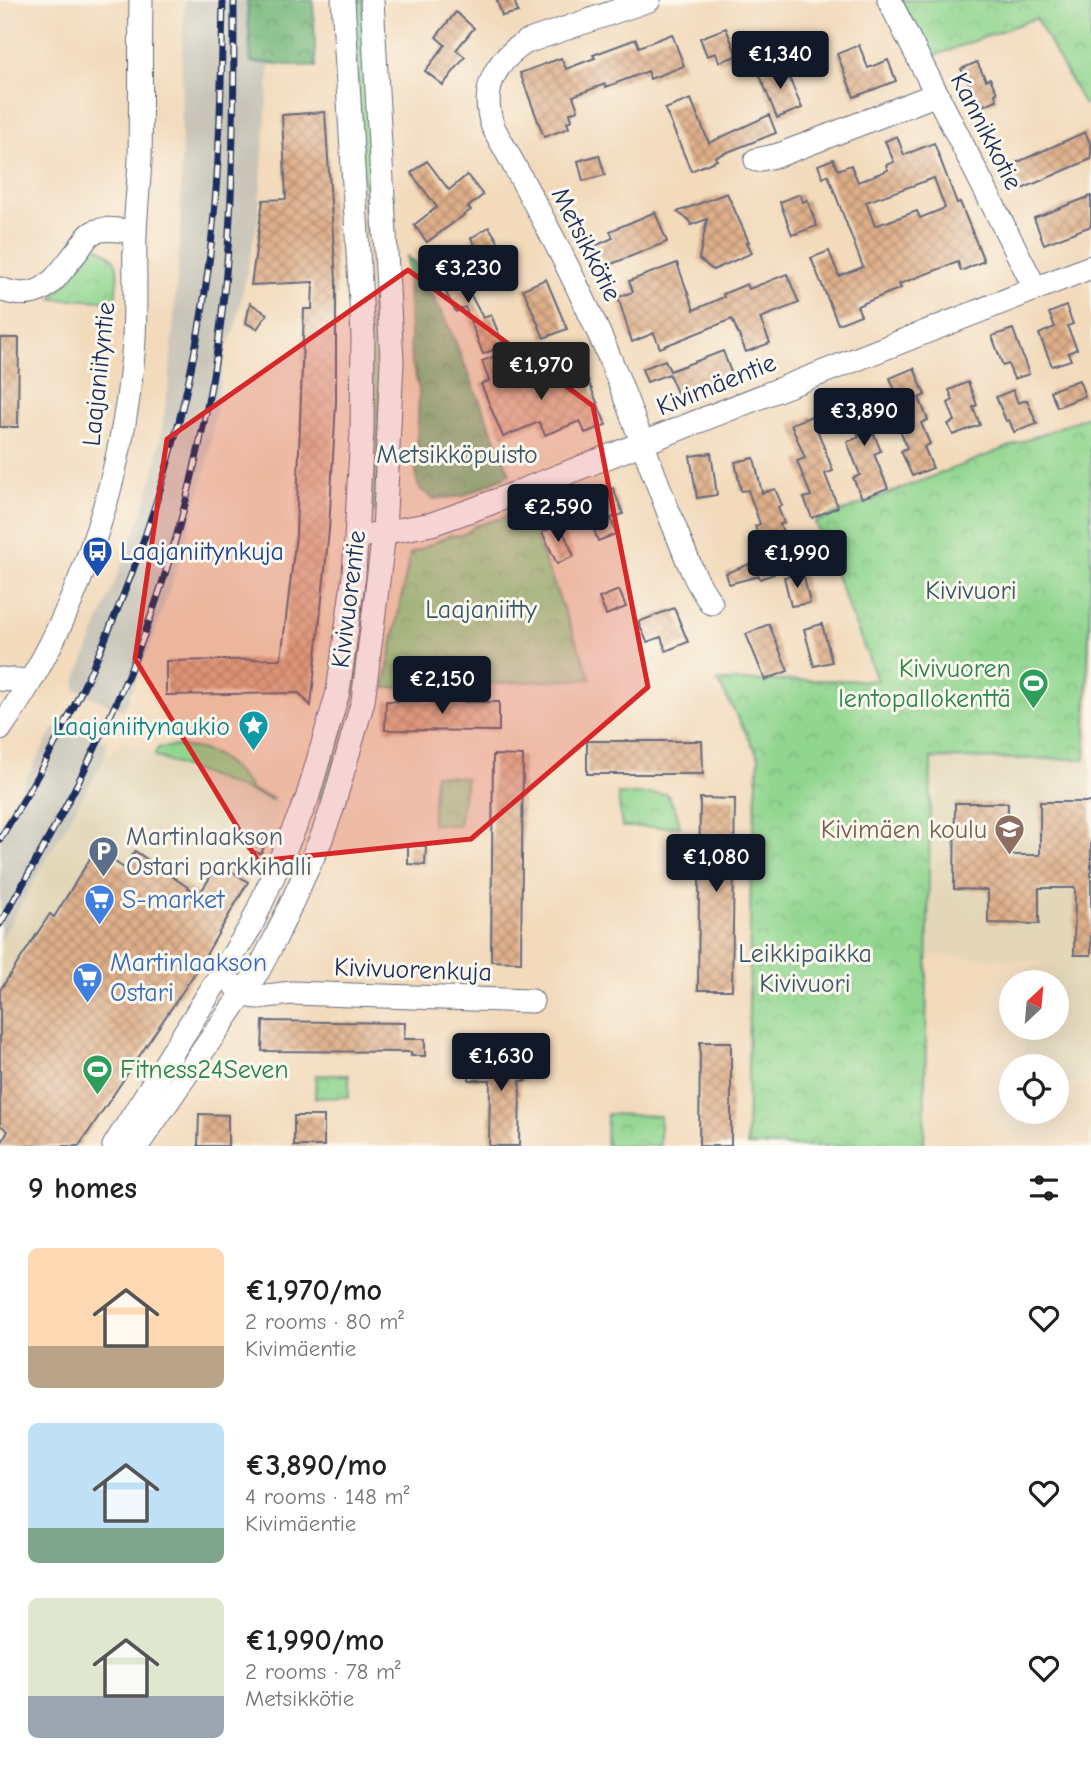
<!DOCTYPE html>
<html lang="en">
<head>
<meta charset="utf-8">
<style>
  body { margin:0; font-family:"Comic Neue",sans-serif; background:#f2f2f2; color:#222; height:100vh; display:flex; flex-direction:column; font-size:26px; white-space:nowrap }
  * { box-sizing:border-box; margin:0 }
  p { font-size:23px; color:#767676 }
  .icon { flex:none; width:38px; height:38px; fill:none; stroke:currentColor; stroke-width:2; stroke-linecap:round; stroke-linejoin:round }
  .map { position:relative; height:1146px; overflow:hidden }
  .side { display:flex; flex-direction:column; background:#fff; flex:1 }
  .side>* { flex:none }
  .needle { width:46px; rotate:26deg }
  .buttons { position:absolute; left:999px; top:970px; display:grid; gap:14px }
  .buttons a { display:grid; place-items:center; width:70px; height:70px; border-radius:50%; background:#fff; box-shadow:0 7px 28px #0002; font-size:35px }
  .price { position:absolute; translate:-50% -60px; padding:0 16px; border-radius:7px; background:#111827; color:#fff; font-size:23px; line-height:46px; filter:drop-shadow(0 2px 4px #0008) }
  .price::after { content:''; position:absolute; left:50%; top:42px; width:21px; height:16px; margin-left:-10px; background:inherit; clip-path:polygon(0 0,100% 0,50% 100%) }
  .price.active { background:#222; color:#fff }
  ul { padding:0; list-style:none }
  li { display:flex; align-items:center; gap:21px; height:175px; padding:0 28px }
  li span { display:grid; place-items:center; flex:none; width:196px; height:140px; border-radius:10px; color:#555 }
  li>.icon { margin-inline-start:auto }
  span .icon { width:84px; height:84px; fill:#fffc; stroke-width:1 }
  li b { font-size:30px }
  h2 { display:flex; justify-content:space-between; align-items:center; height:84px; padding:0 28px; font-size:30px }
  .map>svg:first-child { display:block }
  .built { fill:#e3d7b8 }
  .railway { fill:#c8c4b8 }
  .green { fill:#91d68f; stroke:#568276; stroke-width:2 }
  .forest { fill:url(#forest-crowns); stroke:#48736c; stroke-width:2 }
  .park { fill:url(#park-crowns); stroke:#568276; stroke-width:2 }
  .building { fill:url(#building-cross-hatch); fill-rule:evenodd }
  .lines { fill:none; stroke-linecap:round; stroke-linejoin:round }
  .minor-casing { stroke:#666b7f; stroke-width:25 }
  .minor { stroke:#fff; stroke-width:23 }
  .rail-casing { stroke:#1b2f5e; stroke-width:7 }
  .rail { stroke:#fbf7ec; stroke-width:4.5; stroke-dasharray:13; stroke-linecap:butt }
  .marked { fill:#d62828; fill-opacity:0.2; stroke:#d62828; stroke-width:5; stroke-linejoin:round }
  .labels { text-anchor:middle; stroke-width:6; stroke-linejoin:round; paint-order:stroke }
  .street-label { font-size:26px; fill:#1b2f5e; stroke:#fbf7ec }
  .park-label { font-size:26px; fill:#38596a; stroke:#fbf7ec }
  .transit-label { font-size:26px; fill:#164399; stroke:#fbf7ec; text-anchor:start }
  .leisure-label { font-size:26px; fill:#27864d; stroke:#fbf7ec; text-anchor:end }
  .culture-label { font-size:26px; fill:#0d838f; stroke:#fbf7ec; text-anchor:end }
  .education-label { font-size:26px; fill:#785e54; stroke:#fbf7ec; text-anchor:end }
  .service-label { font-size:26px; fill:#4e5e75; stroke:#fbf7ec; text-anchor:start }
  .shop-label { font-size:26px; fill:#366cbe; stroke:#fbf7ec; text-anchor:start }
</style>
</head>
<body>
<div class="map">
<svg width="1091" height="1146" viewBox="0 0 1091 1146">
  <defs>
    <pattern id="forest-crowns" width="20" height="18" patternUnits="userSpaceOnUse" patternTransform="scale(1.75)"><rect width="20" height="18" fill="#74b77a"/><path d="M2 6a3 3 0 1 1 6 0M12 15a3 3 0 1 1 6 0" fill="none" stroke="#5e9567"/></pattern>
    <pattern id="park-crowns" width="20" height="18" patternUnits="userSpaceOnUse" patternTransform="scale(1.75)"><rect width="20" height="18" fill="#91d68f"/><path d="M2 6a3 3 0 1 1 6 0M12 15a3 3 0 1 1 6 0" fill="none" stroke="#7cb87e"/></pattern>
    <pattern id="building-cross-hatch" width="8" height="8" patternUnits="userSpaceOnUse" patternTransform="scale(1.75)"><rect width="8" height="8" fill="#dfaf89"/><path d="M0 0l8 8M0 8l8-8" fill="none" stroke="#b48f73"/></pattern>
  </defs>
  <rect width="100%" height="100%" fill="#fbf7ec"/>
  <filter id="ink" filterUnits="userSpaceOnUse"><feTurbulence type="fractalNoise" baseFrequency=".0143" numOctaves="2"/><feDisplacementMap in="SourceGraphic" scale="14" xChannelSelector="R" yChannelSelector="G"/><feConvolveMatrix kernelMatrix="1 2 1 2 8 2 1 2 1" color-interpolation-filters="sRGB"/></filter>
  <filter id="wash" filterUnits="userSpaceOnUse"><feTurbulence type="fractalNoise" baseFrequency=".00686" numOctaves="4" result="noise"/><feDisplacementMap in="SourceGraphic" scale="28" xChannelSelector="R" yChannelSelector="G"/><feGaussianBlur stdDeviation="1.57" result="paint"/><feColorMatrix in="noise" values="0 0 0 0 0 0 0 0 0 0 0 0 0 0 0 0 0 1.4 0 .05"/><feComposite in="paint" operator="in"/></filter>
  <g filter="url(#wash)">
    <rect width="100%" height="100%" fill="#f2dabb"/>
    <g class="built">
      <path d="M 122,741 L 283,802 L 248,882 L 199,967 L 79,1146 L 0,1146 L 0,941 L 74,815 L 100,765 Z"/>
      <path d="M 931,758 L 1091,759 L 1091,1075 L 1084,1081 L 1057,1085 L 1057,1066 L 1024,1066 L 1024,1027 L 1057,1027 L 1057,982 L 1024,982 L 1024,970 L 1049,962 L 928,955 Z"/>
    </g>
    <g class="railway">
      <path d="M 185,0 L 247,0 L 251,62 L 270,63 L 258,219 L 235,329 L 226,348 L 206,470 L 179,562 L 153,637 L 126,706 L 121,710 L 75,690 L 76,681 L 142,513 L 156,465 L 169,384 L 181,219 L 182,42 Z"/>
      <path d="M 61,721 L 107,742 L 104,760 L 0,941 L 0,826 L 54,728 L 57,728 Z"/>
    </g>
    <g class="green">
      <path d="M 352,0 L 363,0 L 376,234 L 366,235 Z"/>
      <path d="M 371,305 L 378,305 L 382,361 L 375,511 L 369,513 L 366,512 Z"/>
      <path d="M 361,635 L 360,669 L 325,799 L 316,796 L 356,636 Z"/>
      <path d="M 175,746 C 214,747 225,759 250,787 L 250,790 L 273,798 L 272,800 L 157,757 L 155,754 L 158,748 Z"/>
    </g>
    <g class="forest">
      <path d="M 247,0 L 313,0 L 316,67 L 251,62 Z"/>
      <path d="M 407,256 L 415,263 L 450,329 L 510,474 L 463,496 L 433,499 L 419,488 L 416,476 L 419,389 L 411,360 Z"/>
    </g>
    <g class="park">
      <path d="M 901,0 L 1091,0 L 1091,99 L 1084,105 L 1036,18 L 931,57 Z"/>
      <path d="M 95,246 C 125,259 117,273 115,301 L 52,299 Z"/>
      <path d="M 1091,415 L 1091,576 L 1085,759 L 931,758 L 924,1146 L 747,1146 L 751,860 L 759,757 L 718,681 L 877,680 L 815,522 Z"/>
      <path d="M 525,511 L 591,679 L 384,688 L 410,554 L 451,535 C 460,538 469,532 475,526 Z"/>
      <path d="M 435,774 L 466,778 L 459,825 L 432,824 Z"/>
      <path d="M 618,794 L 667,794 L 677,813 L 680,827 L 622,827 Z"/>
      <path d="M 316,1075 L 349,1075 L 349,1097 L 315,1098 Z"/>
      <path d="M 607,1114 L 660,1116 L 660,1146 L 606,1146 Z"/>
    </g>
    <g id="blocks">
      <g class="building">
        <path d="M 497,0 L 514,0 L 518,12 L 502,16 Z"/>
        <path d="M 456,12 L 474,28 L 456,50 L 465,57 L 443,85 L 425,71 L 445,45 L 436,37 Z"/>
        <path d="M 726,28 L 737,56 L 719,62 L 716,53 L 707,56 L 700,38 Z"/>
        <path d="M 672,34 L 684,66 L 650,79 L 648,71 L 606,87 L 605,84 L 573,96 L 578,110 L 570,113 L 572,120 L 567,122 L 569,128 L 544,137 L 520,73 L 561,58 L 566,69 L 595,58 L 593,55 L 636,39 L 639,47 Z"/>
        <path d="M 859,45 L 868,68 L 888,60 L 896,81 L 854,97 L 837,54 Z"/>
        <path d="M 977,62 L 986,80 L 990,78 L 997,93 L 995,94 L 997,100 L 982,106 L 961,69 Z"/>
        <path d="M 783,63 L 802,108 L 777,118 L 759,73 Z"/>
        <path d="M 691,99 L 709,143 L 769,115 L 776,133 L 715,157 L 717,160 L 691,171 L 665,109 Z"/>
        <path d="M 325,112 L 336,280 L 336,402 L 329,530 L 311,706 L 299,693 L 166,695 L 166,661 L 281,659 L 296,535 L 304,309 L 312,309 L 313,282 L 251,285 L 263,200 L 286,199 L 282,115 Z"/>
        <path d="M 1085,132 L 1091,145 L 1091,159 L 1022,189 L 1011,165 Z"/>
        <path d="M 897,136 L 904,155 L 934,143 L 957,203 L 960,202 L 984,261 L 961,271 L 958,262 L 899,284 L 901,288 L 857,306 L 861,315 L 838,324 L 811,258 L 829,251 L 839,276 L 863,267 L 828,175 L 823,178 L 818,165 L 833,159 L 838,170 L 851,165 L 858,182 L 888,170 L 886,165 L 894,162 L 885,141 ZM 934,178 L 945,208 L 920,218 L 917,211 L 875,226 L 866,202 Z"/>
        <path d="M 599,155 L 605,175 L 583,181 L 578,161 Z"/>
        <path d="M 427,161 L 449,190 L 467,175 L 483,195 L 468,207 L 471,210 L 427,242 L 414,225 L 437,207 L 411,173 Z"/>
        <path d="M 727,193 L 749,242 L 747,242 L 752,253 L 713,270 L 699,259 L 707,219 L 691,225 L 689,220 L 677,212 Z"/>
        <path d="M 800,194 L 803,202 L 807,200 L 817,226 L 792,235 L 780,202 Z"/>
        <path d="M 1091,196 L 1091,226 L 1044,244 L 1034,218 Z"/>
        <path d="M 655,212 L 667,242 L 604,267 L 595,246 L 613,238 L 610,231 Z"/>
        <path d="M 489,227 L 499,243 L 480,254 L 471,238 Z"/>
        <path d="M 449,254 L 483,318 L 491,315 L 504,346 L 483,354 L 465,307 L 456,312 L 446,293 L 448,292 L 432,265 Z"/>
        <path d="M 677,263 L 694,310 L 724,297 L 723,294 L 747,284 L 749,289 L 787,274 L 799,303 L 760,318 L 770,343 L 746,352 L 732,319 L 660,348 L 654,333 L 632,342 L 618,297 L 633,292 L 629,281 Z"/>
        <path d="M 546,279 L 567,329 L 544,338 L 523,289 Z"/>
        <path d="M 250,303 L 267,314 L 257,329 L 246,323 Z"/>
        <path d="M 1066,306 L 1073,324 L 1067,326 L 1077,349 L 1068,353 L 1071,360 L 1052,366 L 1039,334 L 1055,327 L 1049,313 Z"/>
        <path d="M 1013,329 L 1029,374 L 1014,379 L 1008,364 L 1003,366 L 992,336 Z"/>
        <path d="M 0,338 L 19,338 L 18,427 L 0,427 Z"/>
        <path d="M 723,351 L 732,375 L 678,395 L 669,374 L 647,382 L 642,369 L 665,360 L 670,371 Z"/>
        <path d="M 495,356 L 507,387 L 543,372 L 548,383 L 584,370 L 606,425 L 585,433 L 580,421 L 545,435 L 539,422 L 503,437 L 481,384 L 489,381 L 482,361 Z"/>
        <path d="M 914,368 L 925,395 L 919,398 L 928,420 L 921,423 L 930,444 L 924,447 L 933,468 L 912,476 L 901,451 L 907,448 L 899,427 L 904,425 L 894,402 L 899,400 L 890,378 Z"/>
        <path d="M 1079,380 L 1085,396 L 1057,407 L 1050,391 Z"/>
        <path d="M 968,382 L 977,405 L 973,407 L 980,425 L 953,435 L 948,424 L 955,421 L 948,403 L 953,400 L 949,390 Z"/>
        <path d="M 1013,390 L 1018,403 L 1027,400 L 1037,424 L 1014,432 L 1009,420 L 1006,421 L 996,397 Z"/>
        <path d="M 860,391 L 867,409 L 864,410 L 881,451 L 874,454 L 888,488 L 862,498 L 853,478 L 860,475 L 847,442 L 859,437 L 851,413 L 848,414 L 842,397 Z"/>
        <path d="M 812,416 L 833,471 L 825,474 L 838,507 L 812,518 L 804,498 L 811,496 L 797,461 L 805,458 L 791,424 Z"/>
        <path d="M 711,453 L 717,495 L 697,498 L 690,456 Z"/>
        <path d="M 754,458 L 762,493 L 775,489 L 782,505 L 778,507 L 784,523 L 780,524 L 786,540 L 763,549 L 755,526 L 760,524 L 748,490 L 741,491 L 735,462 Z"/>
        <path d="M 613,488 L 623,514 L 611,518 L 616,534 L 598,541 L 588,514 L 594,511 L 589,497 Z"/>
        <path d="M 560,524 L 574,556 L 557,564 L 542,532 Z"/>
        <path d="M 768,557 L 774,574 L 760,579 L 759,576 L 729,584 L 726,573 Z"/>
        <path d="M 803,573 L 810,603 L 791,606 L 784,577 Z"/>
        <path d="M 619,590 L 626,607 L 606,615 L 599,598 Z"/>
        <path d="M 674,608 L 688,642 L 666,651 L 661,637 L 647,642 L 638,622 Z"/>
        <path d="M 769,624 L 788,671 L 765,680 L 746,634 Z"/>
        <path d="M 822,624 L 832,662 L 814,666 L 804,629 Z"/>
        <path d="M 386,701 L 499,702 L 499,731 L 385,730 Z"/>
        <path d="M 587,741 L 702,741 L 703,774 L 587,774 Z"/>
        <path d="M 493,755 L 523,756 L 521,962 L 491,961 Z"/>
        <path d="M 700,798 L 735,799 L 732,990 L 698,990 Z"/>
        <path d="M 1040,802 L 1091,802 L 1091,955 L 1074,955 L 1075,888 L 1039,888 L 1039,924 L 988,923 L 988,890 L 954,889 L 955,803 L 1008,803 L 1007,855 L 1040,855 Z"/>
        <path d="M 252,837 L 266,842 L 261,854 L 248,849 Z"/>
        <path d="M 408,845 L 426,846 L 425,865 L 408,864 Z"/>
        <path d="M 96,849 L 124,868 L 135,851 L 199,895 L 219,863 L 248,882 L 199,967 L 79,1146 L 0,1146 L 8,1131 L 0,1125 L 0,990 L 50,914 L 54,917 Z"/>
        <path d="M 263,1021 L 405,1023 L 404,1039 L 425,1039 L 425,1056 L 411,1056 L 411,1052 L 262,1051 Z"/>
        <path d="M 700,1042 L 731,1042 L 731,1146 L 699,1146 Z"/>
        <path d="M 469,1053 L 526,1053 L 526,1081 L 520,1081 L 519,1146 L 489,1146 L 490,1080 L 469,1080 Z"/>
        <path d="M 199,1114 L 228,1115 L 228,1146 L 198,1146 Z"/>
        <rect x="294" y="1116" width="30" height="30"/>
      </g>
    </g>
  </g>
  <g filter="url(#ink)">
    <use href="#blocks" fill-opacity="0" stroke="#666b7f" stroke-width="2"/>
    <g class="lines">
      <defs>
        <g id="minor">
          <path d="M 649,0 L 526,42 C 494,62 480,91 493,127 C 539,210 584,293 619,381 C 638,431 656,481 676,531 C 686,556 694,580 711,603"/>
          <path d="M 889,0 L 1035,288"/>
          <path d="M 756,160 L 779,155 L 937,94"/>
          <path d="M 0,289 C 43,305 54,279 78,250 C 82,245 87,236 92,233 C 104,226 122,231 135,232"/>
          <path d="M 370,535 L 432,524 L 480,507 L 1091,267"/>
          <path d="M 0,679 L 30,681"/>
          <path d="M 0,729 C 74,623 119,493 132,365 C 137,321 134,276 135,233 C 136,208 139,183 140,159 C 141,106 140,53 141,0"/>
          <path d="M 235,986 L 242,995 L 258,997 L 292,993 L 532,1001"/>
          <path d="M 114,1146 L 251,926 L 307,799 L 338,692 L 354,575 L 362,432 L 363,336 L 343,0"/>
          <path d="M 137,1146 L 258,971 L 275,939 L 321,839 L 332,809 L 363,701 L 384,533 L 392,361 L 372,0"/>
        </g>
      </defs>
      <use href="#minor" class="minor-casing"/>
      <use href="#minor" class="minor"/>
      <defs>
        <g id="rail">
          <path d="M 0,839 C 100,679 169,503 201,317 C 219,213 221,106 223,0"/>
          <path d="M 0,924 C 61,819 119,712 158,596 C 182,524 200,449 213,375 C 234,256 234,121 234,0"/>
        </g>
      </defs>
      <use href="#rail" class="rail-casing"/>
      <use href="#rail" class="rail"/>
    </g>
  </g>
  <path class="marked" d="M 408,270 L 593,406 L 648,687 L 471,839 L 258,861 L 135,659 L 167,439 Z"/>
  <defs>
    <symbol id="bus-pin" viewBox="-11 -11 22 30"><path d="M0 17L-7.5 6A9.5 9.5 0 1 1 7.5 6Z" fill="#1a4fb4" stroke="#fbf7ec"/><path d="M-5-6H5V4H4V6H2V4H-2V6H-4V4H-5ZM-3.5-4V0h7V-4ZM-3.5 1.2v1.5H-2V1.2ZM2 1.2v1.5H3.5V1.2Z" fill="#fff"/></symbol>
    <symbol id="stadium-pin" viewBox="-11 -11 22 30"><path d="M0 17L-7.5 6A9.5 9.5 0 1 1 7.5 6Z" fill="#2e9e5b" stroke="#fbf7ec"/><path d="M0-5a6.5 5 0 1 0 0 10a6.5 5 0 1 0 0-10ZM-3.5-1.8h7v3.6h-7Z" fill="#fff"/></symbol>
    <symbol id="sight-pin" viewBox="-11 -11 22 30"><path d="M0 17L-7.5 6A9.5 9.5 0 1 1 7.5 6Z" fill="#0f9aa8" stroke="#fbf7ec"/><path d="M0-6L1.8-2.2L6-1.7L2.9 1.2L3.7 5.4L0 3.3L-3.7 5.4L-2.9 1.2L-6-1.7L-1.8-2.2Z" fill="#fff"/></symbol>
    <symbol id="school-pin" viewBox="-11 -11 22 30"><path d="M0 17L-7.5 6A9.5 9.5 0 1 1 7.5 6Z" fill="#8d6e63" stroke="#fbf7ec"/><path d="M0-5L7-2L0 1L-7-2ZM-4 1L0 2.5L4 1V4Q0 6-4 4Z" fill="#fff"/></symbol>
    <symbol id="parking-pin" viewBox="-11 -11 22 30"><path d="M0 17L-7.5 6A9.5 9.5 0 1 1 7.5 6Z" fill="#5c6f8a" stroke="#fbf7ec"/><path d="M-3.5-5.5H1a3.5 3.5 0 0 1 0 7H-1V5.5H-3.5ZM-1-3.4V-.6H.8a1.4 1.4 0 0 0 0-2.8Z" fill="#fff"/></symbol>
    <symbol id="supermarket-pin" viewBox="-11 -11 22 30"><path d="M0 17L-7.5 6A9.5 9.5 0 1 1 7.5 6Z" fill="#3f7fe0" stroke="#fbf7ec"/><path d="M-6-5.5h2.5l.6 2H6L4.5 2H-2.5L-4.4-4H-6ZM-1.5 3.2a1.3 1.3 0 1 0 .1 0ZM3 3.2a1.3 1.3 0 1 0 .1 0Z" fill="#fff"/></symbol>
  </defs>
  <g fill-rule="evenodd">
    <use href="#bus-pin" x="80" y="534" width="35" height="47"/>
    <use href="#stadium-pin" x="1016" y="666" width="35" height="47"/>
    <use href="#sight-pin" x="236" y="708" width="35" height="47"/>
    <use href="#school-pin" x="992" y="812" width="35" height="47"/>
    <use href="#parking-pin" x="86" y="834" width="35" height="47"/>
    <use href="#supermarket-pin" x="82" y="882" width="35" height="47"/>
    <use href="#supermarket-pin" x="70" y="960" width="35" height="47"/>
    <use href="#stadium-pin" x="80" y="1052" width="35" height="47"/>
  </g>
  <g class="labels">
    <g class="street-label">
      <text transform="translate(987 131) rotate(63)" y="9">Kannikkotie</text>
      <text transform="translate(587 244) rotate(63)" y="9">Metsikkötie</text>
      <text transform="translate(98 374) rotate(-84)" y="9">Laajaniityntie</text>
      <text transform="translate(716 384) rotate(-22)" y="9">Kivimäentie</text>
      <text transform="translate(348 599) rotate(-83)" y="9">Kivivuorentie</text>
      <text transform="translate(413 969) rotate(2)" y="9">Kivivuorenkuja</text>
    </g>
    <g class="park-label">
      <text x="457" y="463">Metsikköpuisto</text>
      <text x="971" y="599">Kivivuori</text>
      <text x="481" y="618">Laajaniitty</text>
      <text x="805" y="962">Leikkipaikka<tspan x="805" dy="30">Kivivuori</tspan></text>
    </g>
    <g class="transit-label">
      <text x="120" y="560">Laajaniitynkuja</text>
    </g>
    <g class="leisure-label">
      <text x="1011" y="677">Kivivuoren<tspan x="1011" dy="30">lentopallokenttä</tspan></text>
      <text x="120" y="1078" text-anchor="start">Fitness24Seven</text>
    </g>
    <g class="culture-label">
      <text x="230" y="735">Laajaniitynaukio</text>
    </g>
    <g class="education-label">
      <text x="987" y="838">Kivimäen koulu</text>
    </g>
    <g class="service-label">
      <text x="126" y="845">Martinlaakson<tspan x="126" dy="30">Ostari parkkihalli</tspan></text>
    </g>
    <g class="shop-label">
      <text x="122" y="908">S-market</text>
      <text x="110" y="971">Martinlaakson<tspan x="110" dy="30">Ostari</tspan></text>
    </g>
  </g>
</svg>
<div class="buttons">
<a><svg class="needle" viewBox="-14 -14 28 28"><path d="M0-13l5 13h-10z" fill="#e53935"/><path d="M0 13l5-13h-10z" fill="#767676"/></svg></a>
<a><svg class="icon" aria-label="locate" viewBox="0 0 24 24"><circle cx="12" cy="12" r="6"/><path d="M12 2v4M12 18v4M2 12h4M18 12h4"/></svg></a>
</div>
<b class="price" style="left:780px;top:91px">€1,340</b>
<b class="price" style="left:468px;top:305px">€3,230</b>
<b class="price active" style="left:541px;top:402px">€1,970</b>
<b class="price" style="left:864px;top:448px">€3,890</b>
<b class="price" style="left:558px;top:544px">€2,590</b>
<b class="price" style="left:797px;top:590px">€1,990</b>
<b class="price" style="left:442px;top:716px">€2,150</b>
<b class="price" style="left:716px;top:894px">€1,080</b>
<b class="price" style="left:501px;top:1093px">€1,630</b>
</div>
<section class="side">
<h2>9 homes<svg class="icon" aria-label="filters" viewBox="0 0 24 24"><path d="M4 7h16M4 17h16"/><circle cx="9" cy="7" r="2"/><circle cx="15" cy="17" r="2"/></svg></h2>
<ul>
<li><span style="background:linear-gradient(#ffd9b3 70%,#b9a48a 0)"><svg class="icon" aria-label="home" viewBox="0 0 24 24"><path d="M3 11l9-7 9 7M6 9v11h12V9"/></svg></span><div><b>€1,970/mo</b><p>2 rooms · 80 m²</p><p>Kivimäentie</p></div><svg class="icon" aria-label="heart" viewBox="0 0 24 24"><path d="M12 20l-8-8c-3-5 5-10 8-4 3-6 11-1 8 4z"/></svg></li>
<li><span style="background:linear-gradient(#bfe0f5 75%,#7fa58c 0)"><svg class="icon" aria-label="home" viewBox="0 0 24 24"><path d="M3 11l9-7 9 7M6 9v11h12V9"/></svg></span><div><b>€3,890/mo</b><p>4 rooms · 148 m²</p><p>Kivimäentie</p></div><svg class="icon" aria-label="heart" viewBox="0 0 24 24"><path d="M12 20l-8-8c-3-5 5-10 8-4 3-6 11-1 8 4z"/></svg></li>
<li><span style="background:linear-gradient(#dfe7d0 70%,#9aa5b1 0)"><svg class="icon" aria-label="home" viewBox="0 0 24 24"><path d="M3 11l9-7 9 7M6 9v11h12V9"/></svg></span><div><b>€1,990/mo</b><p>2 rooms · 78 m²</p><p>Metsikkötie</p></div><svg class="icon" aria-label="heart" viewBox="0 0 24 24"><path d="M12 20l-8-8c-3-5 5-10 8-4 3-6 11-1 8 4z"/></svg></li>
</ul>
</section>
</body>
</html>
